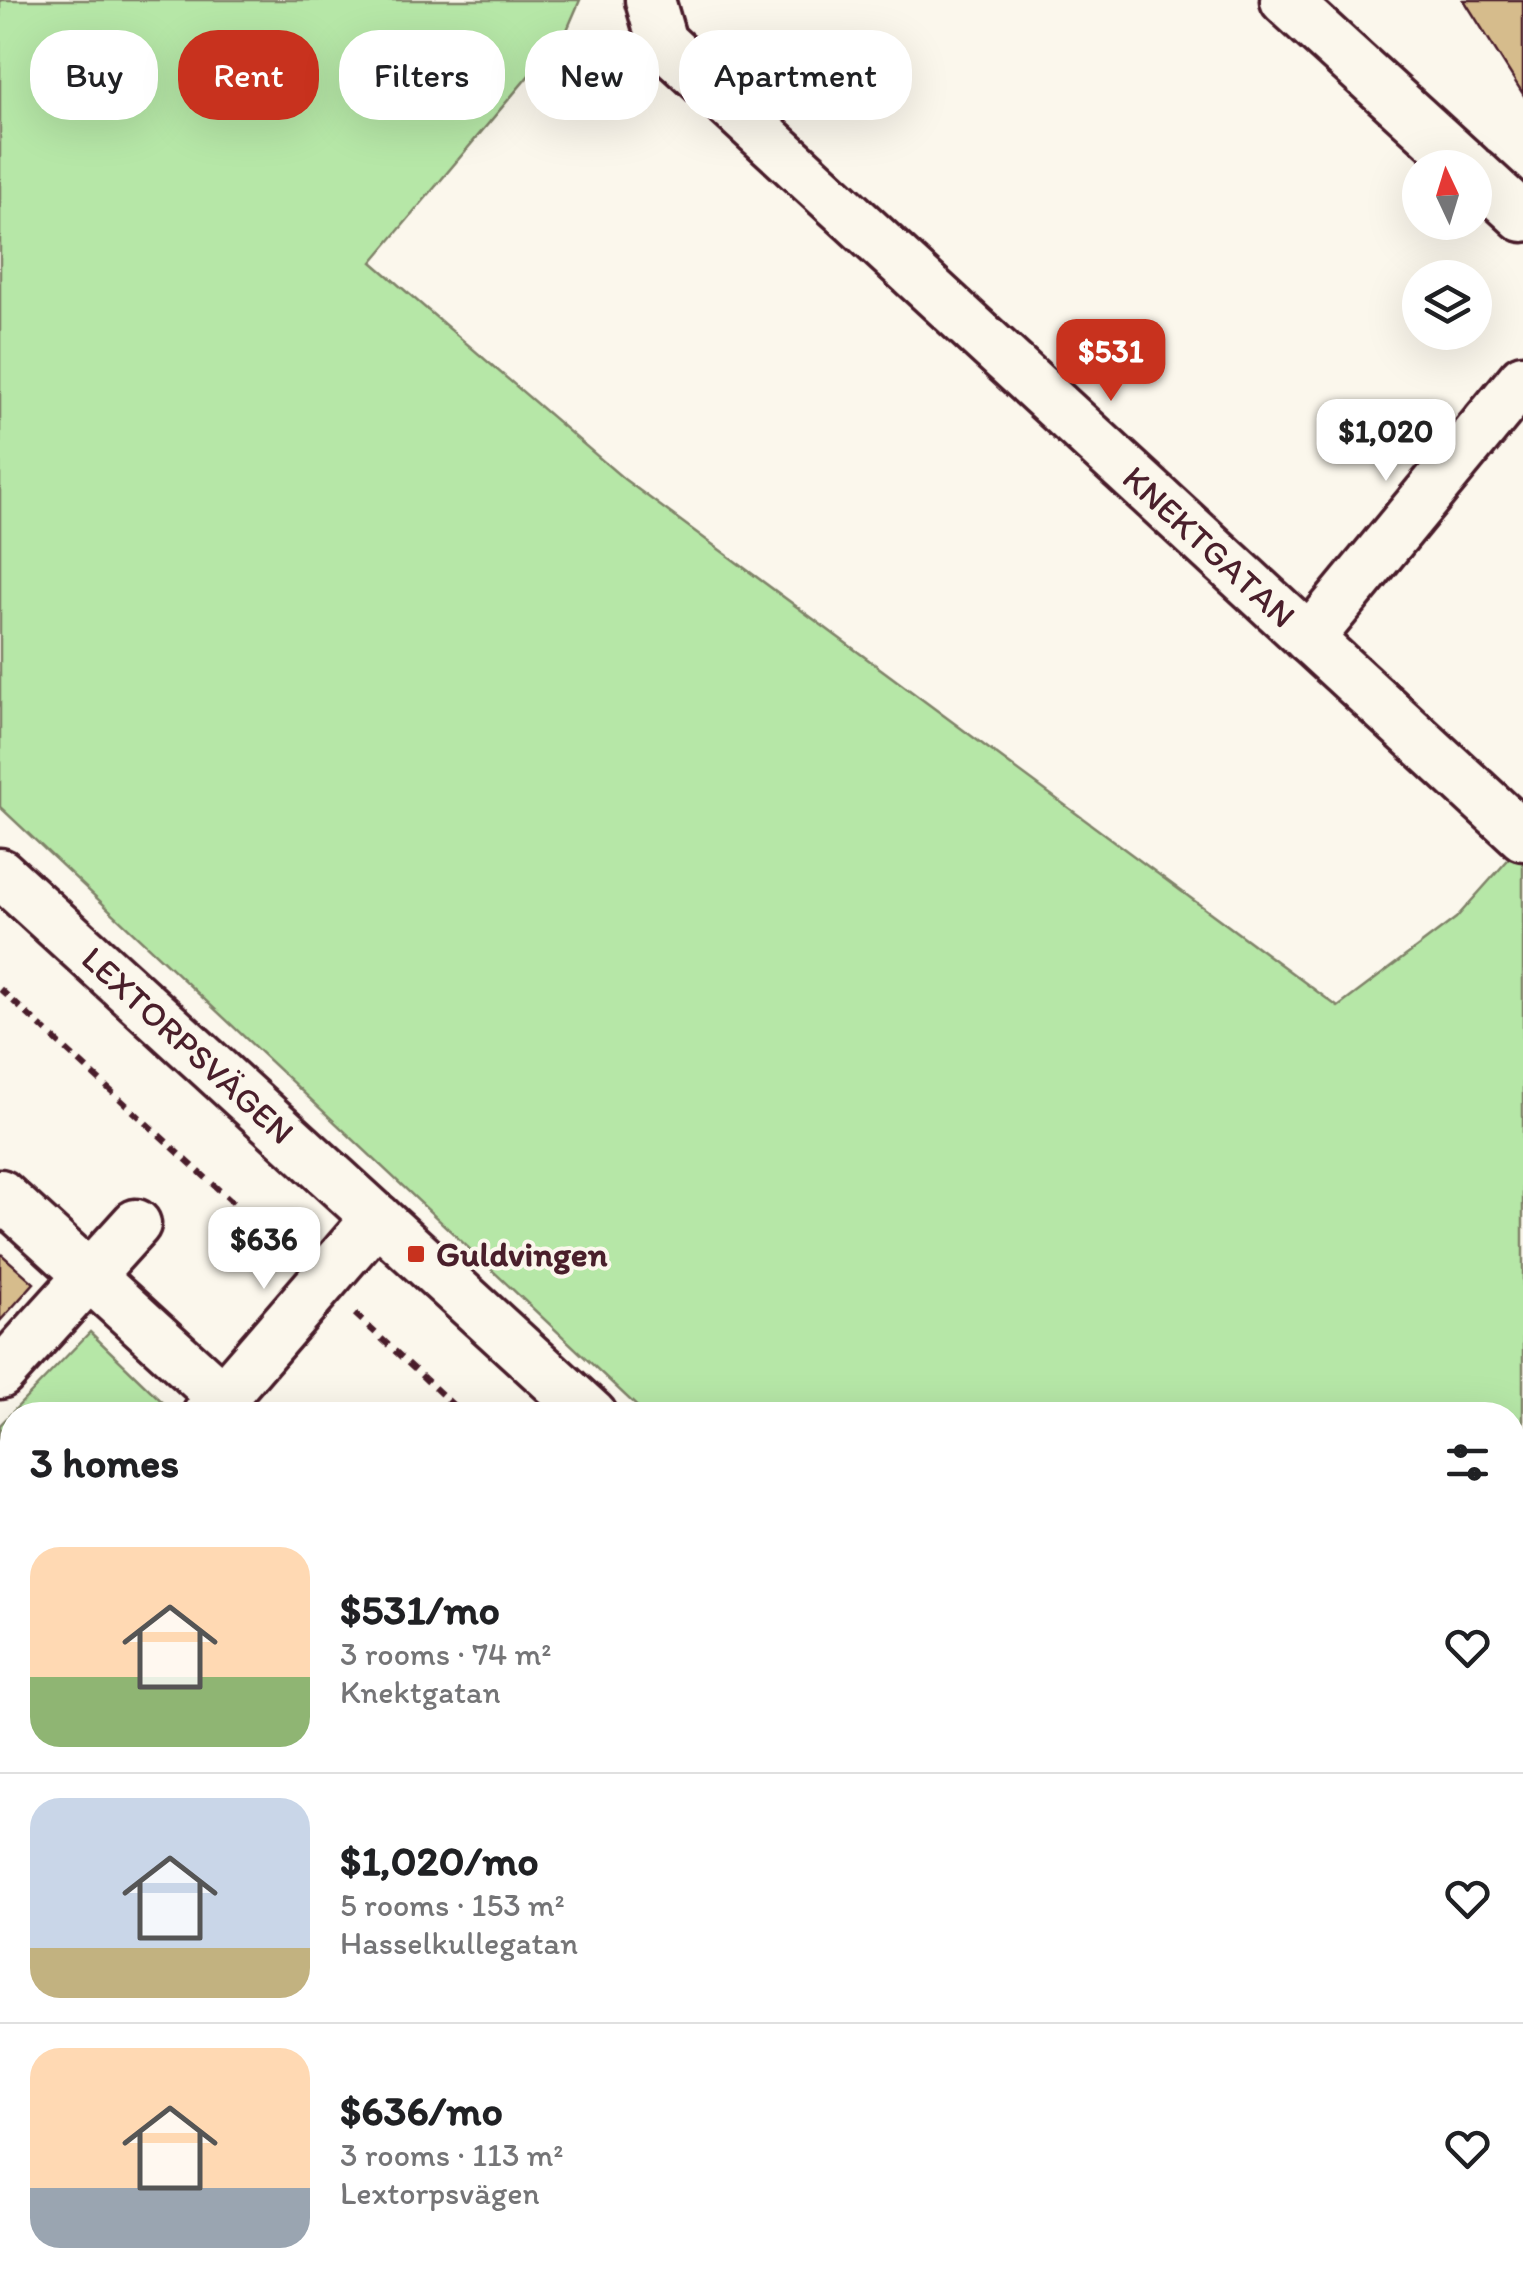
<!DOCTYPE html>
<html lang="en">
<head>
<meta charset="utf-8">
<style>
  body { margin:0; font-family:Itim,sans-serif; background:#f6f6f6; color:#202124; height:100vh; display:flex; flex-direction:column; font-size:38px; white-space:nowrap }
  * { box-sizing:border-box; margin:0 }
  p { font-size:32px; color:#757577 }
  .icon { flex:none; width:55px; height:55px; fill:none; stroke:currentColor; stroke-width:2; stroke-linecap:round; stroke-linejoin:round }
  .map { position:relative; flex:1; overflow:hidden }
  .drawer { position:absolute; left:0px; top:1402px; width:1525px; height:892px; display:flex; flex-direction:column; background:#fff; border-radius:40px 40px 0 0; box-shadow:0 10px 40px #0002 }
  .drawer>* { flex:none }
  .hud { position:absolute; left:30px; top:30px; width:1000px; height:90px; display:flex; gap:20px }
  .needle { width:65px; rotate:356deg }
  .controls { position:absolute; left:1402px; top:150px; display:grid; gap:20px }
  .controls a { display:grid; place-items:center; width:90px; height:90px; border-radius:50%; background:#fff; box-shadow:0 10px 40px #0002; font-size:50px }
  .price { position:absolute; translate:-50% -85px; padding:0 22px; border-radius:20px; background:#fff; color:#222; font-size:32px; line-height:65px; filter:drop-shadow(0 2px 5px #0008) }
  .price::after { content:''; position:absolute; left:50%; top:60px; width:30px; height:22px; margin-left:-15px; background:inherit; clip-path:polygon(0 0,100% 0,50% 100%) }
  .price.current { background:#c8321e; color:#fff }
  ul { padding:0; list-style:none }
  li { display:flex; align-items:center; gap:30px; height:250px; padding:0 30px }
  li+li { border-top:2px solid #e0e0e0 }
  li span { display:grid; place-items:center; flex:none; width:280px; height:200px; border-radius:30px; color:#555 }
  li>.icon { margin-inline-start:auto }
  span .icon { width:120px; height:120px; fill:#fffc; stroke-width:1 }
  li b { font-size:42px }
  h2 { display:flex; justify-content:space-between; align-items:center; height:120px; padding:0 30px; font-size:42px }
  .chip { padding:0 35px; border-radius:40px; background:#fff; box-shadow:0 10px 40px #0002; font-size:35px; line-height:90px }
  .chip.current { background:#c8321e; color:#fff }
  .map>svg:first-child { display:block }
  .green { fill:#b6e7a7; stroke:#808369; stroke-width:2.5 }
  .building { fill:#d6bc8c; stroke:#4a1f2b; stroke-width:2.5 }
  .lines { fill:none; stroke-linecap:round; stroke-linejoin:round }
  .minor-casing { stroke:#4a1f2b; stroke-width:55 }
  .path { stroke:#4a1f2b; stroke-width:6; stroke-dasharray:10 8; stroke-linecap:butt }
  .minor { stroke:#fbf7ec; stroke-width:48 }
  .poi-dot { fill:#c8321e; stroke:#fbf7ec; stroke-width:4 }
  .labels { text-anchor:middle; stroke-width:8; stroke-linejoin:round; paint-order:stroke }
  .street-label { font-size:35px; fill:#4a1f2b; stroke:#fbf7ec }
  .poi-label { font-size:35px; font-weight:bold; fill:#4a1f2b; stroke:#fbf7ec; text-anchor:start }
</style>
</head>
<body>
<div class="map">
<svg width="1523" height="2294" viewBox="0 0 1523 2294">
  <rect width="100%" height="100%" fill="#fbf7ec"/>
  <filter id="ink" filterUnits="userSpaceOnUse"><feTurbulence type="fractalNoise" baseFrequency=".01" numOctaves="2"/><feDisplacementMap in="SourceGraphic" scale="20" xChannelSelector="R" yChannelSelector="G"/><feConvolveMatrix kernelMatrix="1 2 1 2 8 2 1 2 1" color-interpolation-filters="sRGB"/></filter>
  <g filter="url(#ink)">
    <g class="green">
      <path d="M 0,0 L 580,0 L 567,30 L 372,262 L 624,479 L 1338,1007 L 1456,918 L 1523,843 L 1523,2283 L 1512,2269 L 1512,1415 L 646,1415 L 0,807 Z"/>
      <path d="M 90,1332 L 175,1414 L 12,1415 L 12,1582 L 0,1570 L 0,1425 Z"/>
      <path d="M 0,1709 L 12,1721 L 12,2282 L 89,2283 L 78,2294 L 0,2294 Z"/>
    </g>
    <g class="building">
      <path d="M 1464,0 L 1523,0 L 1523,94 Z"/>
      <path d="M 0,1253 L 34,1283 L 0,1321 Z"/>
      <path d="M 266,2282 L 363,2282 L 353,2294 L 256,2294 Z"/>
      <path d="M 488,2282 L 579,2282 L 582,2285 L 574,2294 L 477,2294 Z"/>
    </g>
    <g class="lines">
      <defs>
        <g id="minor">
          <path id="s1" d="M 650,0 L 662,42 L 1523,836"/>
          <path d="M 1285,0 L 1469,168"/>
          <path d="M 1475,173 L 1523,217"/>
          <path d="M 1309,639 L 1523,379"/>
          <path id="s2" d="M 0,873 L 592,1415"/>
          <path d="M 0,1194 L 223,1398"/>
          <path d="M 0,1374 L 136,1224"/>
          <path d="M 207,1415 L 377,1218"/>
          <path d="M 0,1640 L 12,1627"/>
          <path d="M 1464,2282 L 1473,2294"/>
          <path d="M 436,2294 L 446,2282"/>
          <path d="M 854,2294 L 866,2282"/>
        </g>
      </defs>
      <use href="#minor" class="minor-casing"/>
      <g class="path">
        <path d="M 0,989 L 290,1255"/>
        <path d="M 355,1314 L 464,1415"/>
        <path d="M 1512,1828 L 1523,1818"/>
        <path d="M 0,1876 L 12,1885"/>
        <path d="M 0,2017 C 10,2033 9,2057 0,2074"/>
        <path d="M 193,2282 L 205,2294"/>
        <path d="M 634,2282 L 647,2294"/>
        <path d="M 1351,2282 L 1360,2294"/>
        <path d="M 1040,2294 L 1050,2282"/>
      </g>
      <use href="#minor" class="minor"/>
    </g>
  </g>
  <rect class="poi-dot" x="406" y="1244" width="20" height="20" rx="5"/>
  <g class="labels">
    <g class="street-label">
      <text dy="12" stroke="none"><textPath href="#s1" startOffset="788">KNEKTGATAN</textPath></text>
      <text dy="12" stroke="none"><textPath href="#s2" startOffset="255">LEXTORPSVÄGEN</textPath></text>
    </g>
    <g class="poi-label">
      <text x="436" y="1266">Guldvingen</text>
    </g>
  </g>
</svg>
<div class="controls">
<a><svg class="needle" viewBox="-14 -14 28 28"><path d="M0-13l5 13h-10z" fill="#e53935"/><path d="M0 13l5-13h-10z" fill="#757577"/></svg></a>
<a><svg class="icon" aria-label="layers" viewBox="0 0 24 24"><path d="M12 4l9 5-9 5-9-5zM3 14l9 5 9-5"/></svg></a>
</div>
<b class="price current" style="left:1111px;top:404px">$531</b>
<b class="price" style="left:1386px;top:484px">$1,020</b>
<b class="price" style="left:264px;top:1292px">$636</b>
<div class="hud">
<a class="chip">Buy</a>
<a class="chip current">Rent</a>
<a class="chip">Filters</a>
<a class="chip">New</a>
<a class="chip">Apartment</a>
</div>
<section class="drawer">
<h2>3 homes<svg class="icon" aria-label="filters" viewBox="0 0 24 24"><path d="M4 7h16M4 17h16"/><circle cx="9" cy="7" r="2"/><circle cx="15" cy="17" r="2"/></svg></h2>
<ul>
<li><span style="background:linear-gradient(#ffd9b3 65%,#8fb573 0)"><svg class="icon" aria-label="home" viewBox="0 0 24 24"><path d="M3 11l9-7 9 7M6 9v11h12V9"/></svg></span><div><b>$531/mo</b><p>3 rooms · 74 m²</p><p>Knektgatan</p></div><svg class="icon" aria-label="heart" viewBox="0 0 24 24"><path d="M12 20l-8-8c-3-5 5-10 8-4 3-6 11-1 8 4z"/></svg></li>
<li><span style="background:linear-gradient(#c9d6e8 75%,#c2b280 0)"><svg class="icon" aria-label="home" viewBox="0 0 24 24"><path d="M3 11l9-7 9 7M6 9v11h12V9"/></svg></span><div><b>$1,020/mo</b><p>5 rooms · 153 m²</p><p>Hasselkullegatan</p></div><svg class="icon" aria-label="heart" viewBox="0 0 24 24"><path d="M12 20l-8-8c-3-5 5-10 8-4 3-6 11-1 8 4z"/></svg></li>
<li><span style="background:linear-gradient(#ffd9b3 70%,#9aa5b1 0)"><svg class="icon" aria-label="home" viewBox="0 0 24 24"><path d="M3 11l9-7 9 7M6 9v11h12V9"/></svg></span><div><b>$636/mo</b><p>3 rooms · 113 m²</p><p>Lextorpsvägen</p></div><svg class="icon" aria-label="heart" viewBox="0 0 24 24"><path d="M12 20l-8-8c-3-5 5-10 8-4 3-6 11-1 8 4z"/></svg></li>
</ul>
</section>
</div>
</body>
</html>
